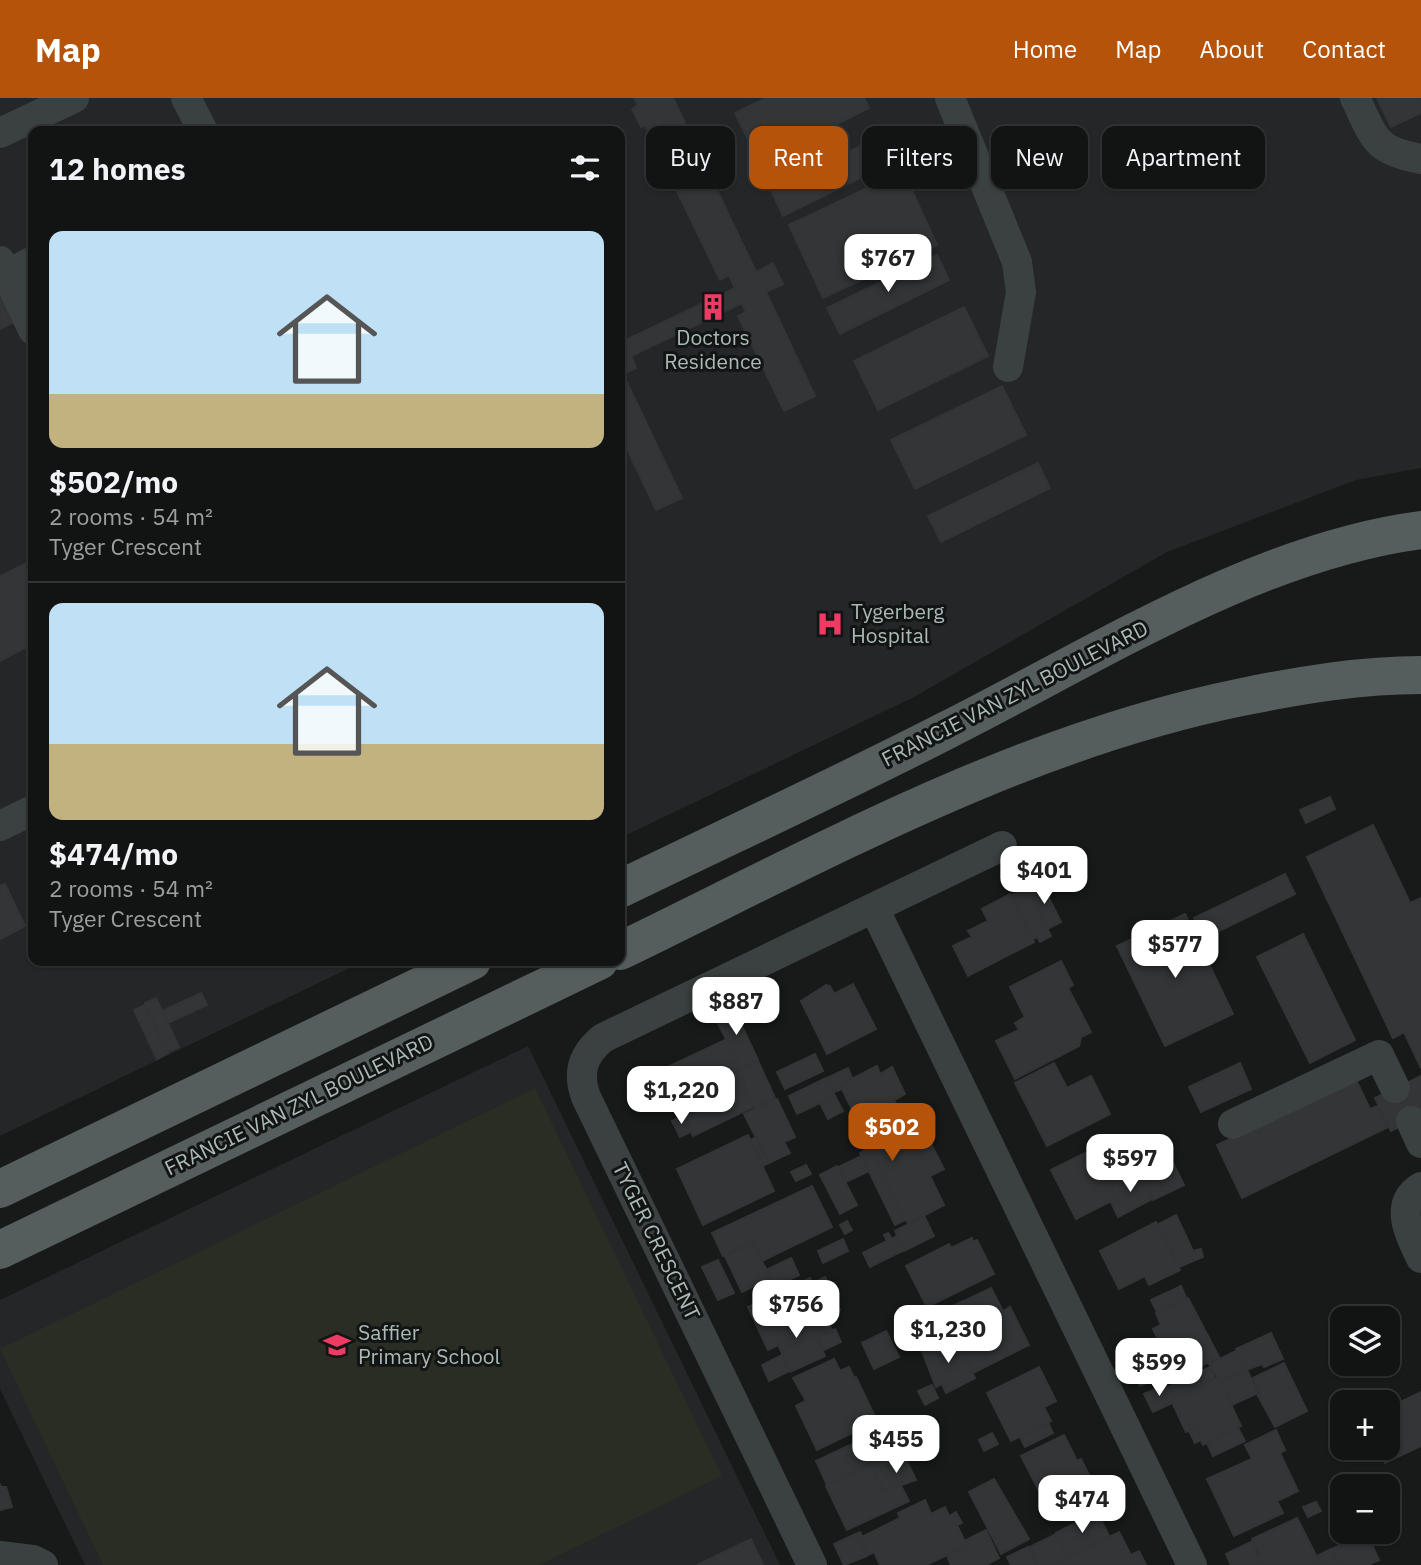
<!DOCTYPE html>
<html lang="en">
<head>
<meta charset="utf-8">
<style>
  body { margin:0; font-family:"IBM Plex Sans",sans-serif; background:#1f2122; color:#f1f3f6; height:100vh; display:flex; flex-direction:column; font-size:26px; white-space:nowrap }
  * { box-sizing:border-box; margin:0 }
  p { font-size:23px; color:#9c9ea0 }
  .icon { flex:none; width:38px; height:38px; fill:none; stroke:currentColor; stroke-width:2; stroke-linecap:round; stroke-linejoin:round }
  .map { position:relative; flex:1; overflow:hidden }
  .panel { position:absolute; left:28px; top:28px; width:597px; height:840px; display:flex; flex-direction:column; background:#121414; border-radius:14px; box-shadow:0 2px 5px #0004,0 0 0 2px #313334 }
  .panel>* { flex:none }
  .top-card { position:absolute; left:646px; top:28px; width:665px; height:63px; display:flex; gap:14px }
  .fabs { position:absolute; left:1330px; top:1208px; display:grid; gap:14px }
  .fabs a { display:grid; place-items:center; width:70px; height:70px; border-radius:14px; background:#121414; box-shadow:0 2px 5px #0004,0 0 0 2px #313334; font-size:35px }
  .price { position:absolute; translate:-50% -60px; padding:0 16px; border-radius:14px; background:#fff; color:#222; font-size:23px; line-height:46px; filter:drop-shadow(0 2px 4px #0008) }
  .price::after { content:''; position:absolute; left:50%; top:42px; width:21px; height:16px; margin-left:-10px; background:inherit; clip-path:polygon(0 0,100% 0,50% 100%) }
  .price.on { background:#b45309; color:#fff }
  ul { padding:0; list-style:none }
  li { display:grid; align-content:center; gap:14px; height:371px; padding:0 21px }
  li+li { border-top:2px solid #313334 }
  li span { display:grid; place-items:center; height:217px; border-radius:14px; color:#555 }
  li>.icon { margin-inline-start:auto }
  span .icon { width:126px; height:126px; fill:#fffc; stroke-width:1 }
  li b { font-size:30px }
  h2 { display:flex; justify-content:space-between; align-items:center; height:84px; padding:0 21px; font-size:30px }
  .pill { padding:0 24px; border-radius:14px; background:#121414; box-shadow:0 2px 5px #0004,0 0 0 2px #313334; font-size:24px; line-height:63px }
  .pill.on { background:#b45309; color:#fff }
  header { display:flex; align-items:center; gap:42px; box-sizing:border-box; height:98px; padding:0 35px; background:#b45309; color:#fff }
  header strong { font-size:33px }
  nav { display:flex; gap:38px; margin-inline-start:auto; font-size:24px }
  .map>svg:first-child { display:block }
  .built { fill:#242627 }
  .green { fill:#2a2d24 }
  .building { fill:#333536; stroke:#323536; stroke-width:2 }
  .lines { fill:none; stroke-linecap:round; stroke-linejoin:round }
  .minor { stroke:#3b4140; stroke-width:30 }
  .major { stroke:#555e5d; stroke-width:38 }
  .labels { text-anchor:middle; stroke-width:6; stroke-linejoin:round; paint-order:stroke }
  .poi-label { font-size:21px; fill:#aab9b6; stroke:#131515; text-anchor:start }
  .street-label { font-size:21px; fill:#aab9b6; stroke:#131515 }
</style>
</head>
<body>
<header>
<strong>Map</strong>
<nav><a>Home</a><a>Map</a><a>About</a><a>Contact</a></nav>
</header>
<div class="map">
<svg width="1421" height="1467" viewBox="0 0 1421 1467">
  <rect width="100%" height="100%" fill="#181a1a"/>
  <g class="built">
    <path d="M 0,0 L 1421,0 L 1421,370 L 1356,382 L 1167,454 L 914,599 L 620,740 L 620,33 L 33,33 L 33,863 L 364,863 L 0,1038 Z"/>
    <path d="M 528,948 L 780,1467 L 85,1467 L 0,1291 L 0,1202 Z"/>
  </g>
  <path class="green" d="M 535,990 L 722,1378 L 539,1467 L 103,1467 L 0,1251 Z"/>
  <g class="building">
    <path d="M 634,0 L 673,0 L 756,174 L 773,165 L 783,186 L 766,194 L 815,298 L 784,313 L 738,218 L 746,214 L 742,205 L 631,258 L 636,270 L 623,276 L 682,400 L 656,412 L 620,336 L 620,233 L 624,243 L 735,190 L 729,177 L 720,182 L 645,27 L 641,29 L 632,11 L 638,8 Z"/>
    <path d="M 766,0 L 864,0 L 869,10 L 759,64 L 735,15 Z"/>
    <path d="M 1377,0 L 1421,0 L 1421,15 L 1391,29 Z"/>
    <path d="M 881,38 L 893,64 L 783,118 L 771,92 Z"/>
    <path d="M 903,73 L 937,147 L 823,200 L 789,127 Z"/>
    <path d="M 937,157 L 949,182 L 840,236 L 827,210 Z"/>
    <path d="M 0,200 L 12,225 L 0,231 Z"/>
    <path d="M 964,209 L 988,258 L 878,312 L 854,263 Z"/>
    <path d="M 1002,288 L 1026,337 L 915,391 L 891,342 Z"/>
    <path d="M 1038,365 L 1050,390 L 941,444 L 928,418 Z"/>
    <path d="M 33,462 L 33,546 L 0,563 L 0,478 Z"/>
    <path d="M 1330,699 L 1335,711 L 1306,725 L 1300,712 Z"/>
    <path d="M 1373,727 L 1410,805 L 1421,800 L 1421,970 L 1404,934 L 1393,940 L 1307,759 Z"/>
    <path d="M 1285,776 L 1295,796 L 1203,841 L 1194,820 Z"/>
    <path d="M 1041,784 L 1061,824 L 1047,831 L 1027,791 Z"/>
    <path d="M 5,786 L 25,828 L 0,841 L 0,788 Z"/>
    <path d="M 1027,790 L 1051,838 L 1040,844 L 1037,839 L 1033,841 L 1011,798 Z"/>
    <path d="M 1010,796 L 1034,844 L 968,878 L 953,848 L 972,839 L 968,833 L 988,823 L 982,811 Z"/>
    <path d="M 1185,816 L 1233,916 L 1165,948 L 1117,848 Z"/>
    <path d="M 1303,836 L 1355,942 L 1310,965 L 1257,859 Z"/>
    <path d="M 1061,863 L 1073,887 L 1068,890 L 1091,934 L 1081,939 L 1079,948 L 1015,981 L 996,943 L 1019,932 L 1015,925 L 1025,919 L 1010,889 Z"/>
    <path d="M 853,886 L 876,931 L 827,956 L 801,903 L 826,887 L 830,888 L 834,896 Z"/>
    <path d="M 201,895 L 207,907 L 168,925 L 162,913 Z"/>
    <path d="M 156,900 L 179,949 L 168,954 L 145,905 Z"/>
    <path d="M 145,907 L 168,955 L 157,961 L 134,912 Z"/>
    <path d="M 733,909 L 758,962 L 741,970 L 714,918 Z"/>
    <path d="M 727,941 L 741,971 L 737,972 L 738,976 L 673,1006 L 657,974 Z"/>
    <path d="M 815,956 L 823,973 L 785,991 L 777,974 Z"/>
    <path d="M 758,963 L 775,1000 L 754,1010 L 737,973 Z"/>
    <path d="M 1054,965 L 1067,990 L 1091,978 L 1110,1016 L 1047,1048 L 1015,985 Z"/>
    <path d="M 1240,965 L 1251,991 L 1201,1014 L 1189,989 Z"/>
    <path d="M 877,968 L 880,976 L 892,969 L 905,996 L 894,1002 L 908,1029 L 870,1049 L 840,987 Z"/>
    <path d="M 848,970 L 852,980 L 839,987 L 842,991 L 834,994 L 827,980 Z"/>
    <path d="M 738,976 L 744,989 L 682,1018 L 677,1005 Z"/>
    <path d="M 658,977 L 672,1005 L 665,1008 L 652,979 Z"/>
    <path d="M 1421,978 L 1421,1018 L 1391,1033 L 1375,1000 Z"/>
    <path d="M 826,980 L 835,998 L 797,1016 L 789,998 Z"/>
    <path d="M 1356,982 L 1370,1011 L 1378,1008 L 1388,1029 L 1242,1100 L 1217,1047 Z"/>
    <path d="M 744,989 L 753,1009 L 693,1038 L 683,1018 Z"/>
    <path d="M 835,998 L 843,1013 L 828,1021 L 820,1005 Z"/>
    <path d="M 777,1001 L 795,1039 L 784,1044 L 790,1055 L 769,1065 L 744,1016 Z"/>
    <path d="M 683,1018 L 690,1034 L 680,1039 L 672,1023 Z"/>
    <path d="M 920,1024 L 930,1044 L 917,1051 L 915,1046 L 877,1065 L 905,1122 L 895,1127 L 860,1055 Z"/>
    <path d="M 748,1037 L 774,1093 L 703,1127 L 677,1071 Z"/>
    <path d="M 1121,1037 L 1138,1073 L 1110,1087 L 1117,1100 L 1076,1121 L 1051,1072 Z"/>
    <path d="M 756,1039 L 768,1065 L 763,1068 L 751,1042 Z"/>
    <path d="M 930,1044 L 944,1071 L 930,1078 L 944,1107 L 908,1126 L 877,1065 L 914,1046 L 917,1051 Z"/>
    <path d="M 1168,1055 L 1184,1087 L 1153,1102 L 1137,1070 Z"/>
    <path d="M 861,1058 L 869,1073 L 846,1084 L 839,1069 Z"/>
    <path d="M 806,1067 L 811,1076 L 796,1083 L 791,1074 Z"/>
    <path d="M 837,1068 L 857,1107 L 840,1116 L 820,1077 Z"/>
    <path d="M 1138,1072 L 1152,1101 L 1118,1119 L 1111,1104 L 1117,1101 L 1110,1087 Z"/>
    <path d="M 812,1088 L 832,1129 L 762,1163 L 753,1144 L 723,1158 L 712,1135 Z"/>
    <path d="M 1176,1117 L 1193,1153 L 1201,1151 L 1203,1159 L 1179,1169 L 1157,1127 Z"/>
    <path d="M 924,1118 L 934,1138 L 904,1153 L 895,1133 Z"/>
    <path d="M 847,1123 L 852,1132 L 845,1136 L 840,1127 Z"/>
    <path d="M 1156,1124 L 1180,1172 L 1149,1187 L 1145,1178 L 1119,1191 L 1100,1153 Z"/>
    <path d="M 888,1135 L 892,1141 L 897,1138 L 904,1152 L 870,1169 L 863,1155 L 887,1143 L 884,1137 Z"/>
    <path d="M 972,1140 L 973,1144 L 977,1142 L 994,1176 L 927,1209 L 906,1168 L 949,1146 L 951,1150 Z"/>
    <path d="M 843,1141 L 848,1153 L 823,1165 L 818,1153 Z"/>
    <path d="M 752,1145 L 771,1180 L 742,1194 L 725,1158 Z"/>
    <path d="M 791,1160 L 799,1177 L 772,1190 L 768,1171 Z"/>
    <path d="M 718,1162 L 734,1195 L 718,1202 L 702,1169 Z"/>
    <path d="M 825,1179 L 840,1212 L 828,1218 L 813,1185 Z"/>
    <path d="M 810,1180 L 830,1223 L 768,1252 L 748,1209 Z"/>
    <path d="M 1181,1188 L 1186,1200 L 1157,1214 L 1151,1202 Z"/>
    <path d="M 991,1190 L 1003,1213 L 1010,1209 L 1029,1247 L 973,1275 L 954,1238 L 973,1228 L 964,1203 Z"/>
    <path d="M 1188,1200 L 1219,1259 L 1163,1286 L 1147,1252 L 1160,1246 L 1153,1231 L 1161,1227 L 1156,1215 Z"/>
    <path d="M 963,1203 L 972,1228 L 949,1239 L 937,1216 Z"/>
    <path d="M 828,1224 L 832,1232 L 816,1239 L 812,1231 Z"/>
    <path d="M 812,1231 L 815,1237 L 781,1253 L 778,1247 Z"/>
    <path d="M 835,1231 L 841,1244 L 824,1252 L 818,1239 Z"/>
    <path d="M 886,1233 L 899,1259 L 874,1271 L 862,1245 Z"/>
    <path d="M 1271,1235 L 1283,1261 L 1264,1269 L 1262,1266 L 1246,1272 L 1236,1251 Z"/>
    <path d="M 815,1237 L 825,1258 L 790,1274 L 781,1253 Z"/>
    <path d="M 953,1237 L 975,1280 L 946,1295 L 942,1286 L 936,1289 L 922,1253 Z"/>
    <path d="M 1236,1253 L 1245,1272 L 1221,1284 L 1209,1266 Z"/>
    <path d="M 782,1257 L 789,1273 L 769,1283 L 762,1267 Z"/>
    <path d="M 834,1261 L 840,1273 L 849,1269 L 854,1280 L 856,1279 L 877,1323 L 817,1352 L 796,1308 L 806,1303 L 793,1280 Z"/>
    <path d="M 1284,1265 L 1307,1313 L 1275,1329 L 1257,1296 L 1260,1295 L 1253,1280 Z"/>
    <path d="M 1153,1266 L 1160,1279 L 1140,1288 L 1134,1276 Z"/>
    <path d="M 1039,1269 L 1056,1303 L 1044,1309 L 1051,1323 L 1011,1343 L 987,1295 Z"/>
    <path d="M 1210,1269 L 1215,1280 L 1174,1300 L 1168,1289 Z"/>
    <path d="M 1247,1272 L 1258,1295 L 1232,1307 L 1221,1284 Z"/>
    <path d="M 1218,1279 L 1241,1328 L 1203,1347 L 1195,1330 L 1186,1334 L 1171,1302 Z"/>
    <path d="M 1166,1286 L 1174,1300 L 1172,1305 L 1153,1314 L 1144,1296 Z"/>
    <path d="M 932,1287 L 938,1300 L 925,1307 L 918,1293 Z"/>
    <path d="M 1421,1294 L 1421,1348 L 1385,1365 L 1378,1349 L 1388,1349 L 1388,1310 Z"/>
    <path d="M 897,1325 L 905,1342 L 898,1346 L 905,1361 L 875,1375 L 871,1366 L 827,1387 L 816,1363 Z"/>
    <path d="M 1048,1325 L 1053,1335 L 1025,1349 L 1020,1339 Z"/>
    <path d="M 1195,1330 L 1201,1342 L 1195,1345 L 1189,1333 Z"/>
    <path d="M 1238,1330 L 1245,1343 L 1213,1358 L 1207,1345 Z"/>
    <path d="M 1276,1332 L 1285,1352 L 1280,1355 L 1298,1393 L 1277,1403 L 1283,1415 L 1234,1438 L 1207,1381 L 1252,1361 L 1245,1347 Z"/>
    <path d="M 992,1335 L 998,1346 L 984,1353 L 979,1342 Z"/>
    <path d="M 1064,1337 L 1077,1363 L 1081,1361 L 1099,1397 L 1053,1420 L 1021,1358 Z"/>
    <path d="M 905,1360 L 916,1382 L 884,1393 L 875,1375 Z"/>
    <path d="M 871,1367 L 884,1394 L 900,1386 L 909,1403 L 847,1432 L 826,1388 Z"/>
    <path d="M 994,1381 L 1029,1441 L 1001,1456 L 969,1394 Z"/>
    <path d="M 0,1386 L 1,1389 L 6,1389 L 12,1409 L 0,1412 Z"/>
    <path d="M 925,1402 L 931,1416 L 945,1409 L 949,1418 L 956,1414 L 962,1425 L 957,1427 L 967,1448 L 926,1467 L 880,1467 L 874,1454 L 868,1457 L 860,1440 L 900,1420 L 898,1415 Z"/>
    <path d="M 1316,1404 L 1321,1413 L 1308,1419 L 1303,1409 Z"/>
    <path d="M 1097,1414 L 1109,1438 L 1068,1460 L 1056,1435 Z"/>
    <path d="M 1297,1420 L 1321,1467 L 1260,1467 L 1255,1457 L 1259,1456 L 1252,1441 Z"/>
    <path d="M 986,1432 L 999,1460 L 986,1467 L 951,1467 L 947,1458 L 968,1448 L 966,1442 Z"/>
    <path d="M 860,1434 L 862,1438 L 859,1440 L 867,1458 L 844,1467 L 834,1446 Z"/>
    <path d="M 1119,1434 L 1131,1457 L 1139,1453 L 1146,1467 L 1054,1467 Z"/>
    <path d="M 1366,1434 L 1379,1462 L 1368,1467 L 1339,1467 L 1332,1451 Z"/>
    <path d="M 1056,1436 L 1067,1459 L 1052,1467 L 1039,1467 L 1030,1449 Z"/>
    <path d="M 751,1441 L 763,1467 L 697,1467 Z"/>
    <path d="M 1253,1443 L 1259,1467 L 1231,1467 L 1226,1456 Z"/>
    <path d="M 1028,1449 L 1037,1467 L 1011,1467 L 1007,1459 Z"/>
    <path d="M 1331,1451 L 1339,1467 L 1321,1467 L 1317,1458 Z"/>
  </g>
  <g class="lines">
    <g class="minor">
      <path d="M 186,0 L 203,33"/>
      <path d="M 950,0 L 1017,164 L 1021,194 L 1008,269"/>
      <path d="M 1355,0 C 1375,41 1374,52 1421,61"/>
      <path d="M 0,35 L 74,0"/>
      <path d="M 0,163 L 33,232"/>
      <path d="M 6,177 L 33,163"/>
      <path d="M 0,728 L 33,712"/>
      <path d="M 874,810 L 1192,1467"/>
      <path d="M 1411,1023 L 1421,1045"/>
      <path d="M 1233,1026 L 1379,957 L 1395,990"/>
      <path d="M 1421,1089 C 1393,1106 1410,1138 1421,1160"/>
      <path d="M 0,1458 L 33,1462 L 43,1467"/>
      <path d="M 812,1467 L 586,999 C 577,975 583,956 603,940 L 1002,748"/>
    </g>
    <g class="major">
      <path d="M 620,791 C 729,738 840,687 949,631 C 1094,558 1258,453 1421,432"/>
      <path d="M 620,853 C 822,755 1020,644 1242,599 C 1301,587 1361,577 1421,577"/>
      <path d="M 0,1091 L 472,863"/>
      <path d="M 0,1152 L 599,863"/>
    </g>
  </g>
  <defs>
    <symbol id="building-bare" viewBox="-9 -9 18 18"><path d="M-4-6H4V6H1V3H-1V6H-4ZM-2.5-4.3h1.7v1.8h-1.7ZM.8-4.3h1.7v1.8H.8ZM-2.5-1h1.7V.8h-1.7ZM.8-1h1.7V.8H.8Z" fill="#ee3b64" stroke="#131515" stroke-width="2.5" paint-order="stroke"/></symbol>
    <symbol id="hospital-bare" viewBox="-9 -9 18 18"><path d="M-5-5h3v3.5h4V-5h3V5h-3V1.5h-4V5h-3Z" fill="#ee3b64" stroke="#131515" stroke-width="2.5" paint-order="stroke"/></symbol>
    <symbol id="school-bare" viewBox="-9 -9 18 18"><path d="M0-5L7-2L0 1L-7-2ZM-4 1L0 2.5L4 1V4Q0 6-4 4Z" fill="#ee3b64" stroke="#131515" stroke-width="2.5" paint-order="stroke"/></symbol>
  </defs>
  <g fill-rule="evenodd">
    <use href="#building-bare" x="694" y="190" width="38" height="38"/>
    <use href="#hospital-bare" x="811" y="507" width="38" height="38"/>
    <use href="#school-bare" x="318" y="1228" width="38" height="38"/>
  </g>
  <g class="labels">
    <g class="poi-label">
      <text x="713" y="247" text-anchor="middle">Doctors<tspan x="713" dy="24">Residence</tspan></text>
      <text x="851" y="521">Tygerberg<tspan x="851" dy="24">Hospital</tspan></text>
      <text x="358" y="1242">Saffier<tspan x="358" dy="24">Primary School</tspan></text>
    </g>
    <g class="street-label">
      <text transform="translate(1015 596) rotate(-27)" y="7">FRANCIE VAN ZYL BOULEVARD</text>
      <text transform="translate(299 1007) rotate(-26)" y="7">FRANCIE VAN ZYL BOULEVARD</text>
      <text transform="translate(656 1143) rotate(64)" y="7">TYGER CRESCENT</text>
    </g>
  </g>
</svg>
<div class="fabs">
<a><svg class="icon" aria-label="layers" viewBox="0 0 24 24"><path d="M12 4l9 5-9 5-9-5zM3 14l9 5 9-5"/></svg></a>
<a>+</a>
<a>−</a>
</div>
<b class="price" style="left:888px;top:196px">$767</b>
<b class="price" style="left:1044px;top:808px">$401</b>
<b class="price" style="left:1175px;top:882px">$577</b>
<b class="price" style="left:736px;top:939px">$887</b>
<b class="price" style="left:681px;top:1028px">$1,220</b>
<b class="price on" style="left:892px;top:1065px">$502</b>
<b class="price" style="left:1130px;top:1096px">$597</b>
<b class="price" style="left:796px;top:1242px">$756</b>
<b class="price" style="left:948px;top:1267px">$1,230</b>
<b class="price" style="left:1159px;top:1300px">$599</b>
<b class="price" style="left:896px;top:1377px">$455</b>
<b class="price" style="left:1082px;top:1437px">$474</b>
<div class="top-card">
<a class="pill">Buy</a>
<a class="pill on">Rent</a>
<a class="pill">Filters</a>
<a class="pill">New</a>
<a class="pill">Apartment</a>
</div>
<section class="panel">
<h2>12 homes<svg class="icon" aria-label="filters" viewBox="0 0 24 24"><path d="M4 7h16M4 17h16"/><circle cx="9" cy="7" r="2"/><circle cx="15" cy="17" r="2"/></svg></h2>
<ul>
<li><span style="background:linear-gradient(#bfe0f5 75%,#c2b280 0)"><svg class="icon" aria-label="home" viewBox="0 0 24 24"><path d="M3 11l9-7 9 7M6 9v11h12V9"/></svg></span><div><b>$502/mo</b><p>2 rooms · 54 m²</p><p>Tyger Crescent</p></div></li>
<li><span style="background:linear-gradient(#bfe0f5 65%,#c2b280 0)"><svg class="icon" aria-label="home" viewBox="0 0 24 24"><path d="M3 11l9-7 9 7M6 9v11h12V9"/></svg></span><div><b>$474/mo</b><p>2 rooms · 54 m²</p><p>Tyger Crescent</p></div></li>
</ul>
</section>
</div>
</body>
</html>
